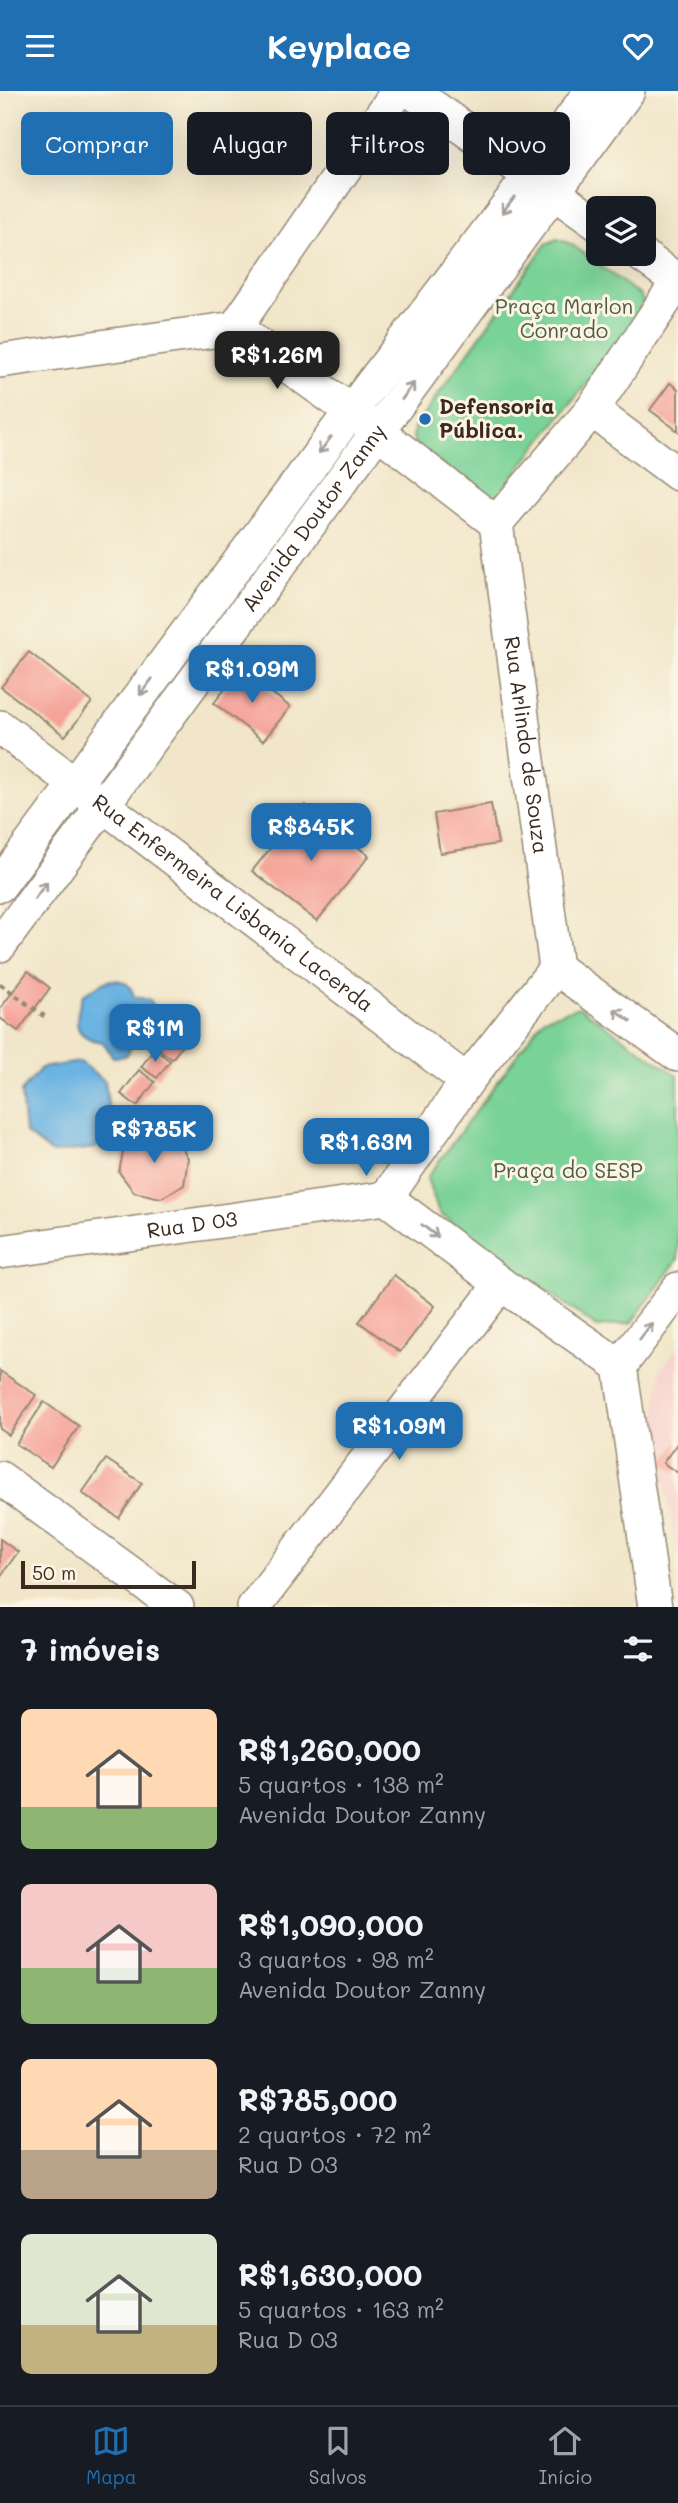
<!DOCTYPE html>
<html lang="pt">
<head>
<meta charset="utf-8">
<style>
  body { margin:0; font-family:Mali,sans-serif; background:#20242c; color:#f1f3f6; height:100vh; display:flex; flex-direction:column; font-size:26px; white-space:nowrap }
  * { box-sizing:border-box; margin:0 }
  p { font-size:23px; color:#9ea1a6 }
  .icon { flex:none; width:38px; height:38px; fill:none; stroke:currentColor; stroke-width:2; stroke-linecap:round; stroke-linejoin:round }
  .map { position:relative; height:1516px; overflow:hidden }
  .sheet { display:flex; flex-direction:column; background:#171b24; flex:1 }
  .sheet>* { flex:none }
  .hud { position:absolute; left:21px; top:21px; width:637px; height:63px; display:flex; gap:14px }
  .fabs { position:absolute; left:586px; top:105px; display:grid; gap:14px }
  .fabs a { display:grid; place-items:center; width:70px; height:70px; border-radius:10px; background:#171b24; box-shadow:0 7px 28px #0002; font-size:35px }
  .scale { position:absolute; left:21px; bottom:18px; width:175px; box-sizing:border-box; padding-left:7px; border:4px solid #3b2a1e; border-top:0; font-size:19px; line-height:24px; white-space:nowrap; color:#3b2a1e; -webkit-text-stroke:5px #fcf5e5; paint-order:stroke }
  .price { position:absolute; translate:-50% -60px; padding:0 16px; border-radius:14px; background:#1f6fb2; color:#fff; font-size:23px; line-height:46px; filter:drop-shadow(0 2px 4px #0008) }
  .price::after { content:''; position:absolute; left:50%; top:42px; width:21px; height:16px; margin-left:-10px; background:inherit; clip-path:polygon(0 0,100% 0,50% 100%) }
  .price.selected { background:#222; color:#fff }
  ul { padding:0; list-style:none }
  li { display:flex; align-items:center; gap:21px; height:175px; padding:0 21px }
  li span { display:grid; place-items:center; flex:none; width:196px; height:140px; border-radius:10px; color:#555 }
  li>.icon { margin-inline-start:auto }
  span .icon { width:84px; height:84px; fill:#fffc; stroke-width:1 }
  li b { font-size:30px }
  h2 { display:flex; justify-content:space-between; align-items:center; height:84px; padding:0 21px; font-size:30px }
  .chip { padding:0 24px; border-radius:10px; background:#171b24; box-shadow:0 7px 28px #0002; font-size:24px; line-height:63px }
  .chip.selected { background:#1f6fb2; color:#fff }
  header { display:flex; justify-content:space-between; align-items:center; height:91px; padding:0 21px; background:#1f6fb2; color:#fff; font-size:32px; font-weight:700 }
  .menu { display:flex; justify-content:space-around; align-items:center; height:98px; border-top:2px solid #363941; background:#171b24; font-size:19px; color:#9ea1a6 }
  .menu a { display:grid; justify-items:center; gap:4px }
  .menu .selected { color:#1f6fb2 }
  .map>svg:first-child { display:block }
  .built { fill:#f7d0ce }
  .green { fill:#79d297; stroke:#5a7e5a; stroke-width:2 }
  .water { fill:#6ab3e2; stroke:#526e80; stroke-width:2 }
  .building { fill:#f5a196 }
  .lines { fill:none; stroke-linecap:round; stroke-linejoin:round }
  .minor-casing { stroke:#968874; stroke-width:36 }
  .path { stroke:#968874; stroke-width:4.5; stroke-dasharray:5 5; stroke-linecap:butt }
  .minor { stroke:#fff; stroke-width:33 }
  .oneway { stroke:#a79f9a }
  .poi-dot { fill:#1f6fb2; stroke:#fcf5e5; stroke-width:2.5 }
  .labels { text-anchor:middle; stroke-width:6; stroke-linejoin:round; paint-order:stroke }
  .park-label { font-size:21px; fill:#4e5c42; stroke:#fcf5e5 }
  .poi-label { font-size:21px; font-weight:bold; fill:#3b2a1e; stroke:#fcf5e5; text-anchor:start }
  .street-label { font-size:21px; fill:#3b2a1e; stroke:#fcf5e5 }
</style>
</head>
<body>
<header><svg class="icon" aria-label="menu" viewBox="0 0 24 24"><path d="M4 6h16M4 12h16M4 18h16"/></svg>Keyplace<svg class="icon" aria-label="heart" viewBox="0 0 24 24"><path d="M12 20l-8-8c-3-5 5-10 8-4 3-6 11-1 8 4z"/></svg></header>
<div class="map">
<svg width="678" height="1516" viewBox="0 0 678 1516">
  <rect width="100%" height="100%" fill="#fcf5e5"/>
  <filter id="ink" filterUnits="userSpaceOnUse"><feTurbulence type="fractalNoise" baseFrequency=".0143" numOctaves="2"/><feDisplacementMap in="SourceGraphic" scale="14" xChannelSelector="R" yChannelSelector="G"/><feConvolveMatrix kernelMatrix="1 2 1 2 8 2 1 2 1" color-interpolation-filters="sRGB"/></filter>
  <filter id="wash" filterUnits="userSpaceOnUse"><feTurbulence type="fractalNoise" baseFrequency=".00686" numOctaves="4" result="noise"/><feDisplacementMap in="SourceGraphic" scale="28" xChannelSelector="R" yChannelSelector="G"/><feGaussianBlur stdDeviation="1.57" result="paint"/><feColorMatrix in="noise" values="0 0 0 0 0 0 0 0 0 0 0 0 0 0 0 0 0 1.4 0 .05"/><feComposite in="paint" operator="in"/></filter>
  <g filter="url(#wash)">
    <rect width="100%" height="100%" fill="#f1e6c9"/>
    <path class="built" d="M 678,1256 L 678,1468 L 655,1334 L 660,1280 Z"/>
    <g class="green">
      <path d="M 557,148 L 571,153 L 641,205 L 644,215 L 642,222 L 498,404 L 490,407 L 416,355 L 413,347 L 414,337 L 546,153 Z"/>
      <path d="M 579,916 L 678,985 L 678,1168 L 631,1232 L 597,1236 L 439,1122 L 427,1087 L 544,927 Z"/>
    </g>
    <g class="water">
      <path d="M 112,889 C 125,889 131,894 134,906 L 150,909 L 157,922 L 156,927 L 142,932 L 130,947 C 132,954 130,960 126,965 L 113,966 L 103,951 C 71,946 75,931 82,905 L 102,892 Z"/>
      <path d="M 80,971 L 105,990 L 111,1034 L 96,1057 L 52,1062 L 25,1042 L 21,1001 L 41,977 Z"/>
    </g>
    <g id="blocks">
      <g class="building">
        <path d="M 670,292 L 678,298 L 678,340 L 650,319 Z"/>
        <path d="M 29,561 L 92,611 L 65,645 L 1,596 Z"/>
        <path d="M 241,578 L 290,616 L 263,650 L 214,612 Z"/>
        <path d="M 491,713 L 498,753 L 440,762 L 434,723 Z"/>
        <path d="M 305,714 L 369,765 L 317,830 L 252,780 Z"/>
        <path d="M 28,880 L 50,897 L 18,940 L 0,927 L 0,918 Z"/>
        <path d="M 169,939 L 185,951 L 172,968 L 156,956 Z"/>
        <path d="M 154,958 L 170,970 L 157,987 L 141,976 Z"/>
        <path d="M 139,979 L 155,991 L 137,1015 L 121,1003 Z"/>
        <path d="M 146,1041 L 175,1045 L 188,1067 L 184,1094 L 161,1107 L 134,1101 L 119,1081 L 124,1057 Z"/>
        <path d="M 394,1184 L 435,1215 L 400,1261 L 359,1231 Z"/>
        <path d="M 0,1280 L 36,1304 L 9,1344 L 0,1338 Z"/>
        <path d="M 44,1311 L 79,1335 L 51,1376 L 16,1353 Z"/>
        <path d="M 678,1351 L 678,1382 L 663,1372 Z"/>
        <path d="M 106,1368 L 142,1392 L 119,1427 L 82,1402 Z"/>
        <path d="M 0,1448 L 18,1461 L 0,1486 Z"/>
      </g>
    </g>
  </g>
  <g filter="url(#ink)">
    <use href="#blocks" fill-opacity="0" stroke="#968874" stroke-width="2"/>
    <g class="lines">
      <defs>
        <g id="minor">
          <path d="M 411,0 L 598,133"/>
          <path d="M 235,237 L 351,320 L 496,432 L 592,319 L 678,190 L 640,163"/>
          <path d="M 0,270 L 235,237 L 398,0"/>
          <path d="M 592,319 L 678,383"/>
          <path id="s1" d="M 496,432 L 556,877"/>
          <path id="s2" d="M 0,636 L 467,990"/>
          <path d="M 0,794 L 351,320 L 530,85 L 591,0"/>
          <path id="s3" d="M 0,854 L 628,0"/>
          <path d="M 678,964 L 556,877 L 467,990 L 386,1107 L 501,1193 L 620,1275 L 678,1198"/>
          <path id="s4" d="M 0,1161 L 386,1107"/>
          <path d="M 620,1275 L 655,1516"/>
          <path d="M 0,1387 L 177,1516"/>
          <path d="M 254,1516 L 501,1193"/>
        </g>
      </defs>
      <use href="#minor" class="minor-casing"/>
      <path class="path" d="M 0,893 L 48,928"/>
      <use href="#minor" class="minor"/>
    </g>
    <defs><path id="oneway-shaft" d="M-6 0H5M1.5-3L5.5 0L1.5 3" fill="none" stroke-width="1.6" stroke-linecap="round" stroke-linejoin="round" transform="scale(1.75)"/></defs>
    <g class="oneway">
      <use href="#oneway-shaft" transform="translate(508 114) rotate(127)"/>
      <use href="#oneway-shaft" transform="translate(408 300) rotate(-54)"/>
      <use href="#oneway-shaft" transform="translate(325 354) rotate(127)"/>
      <use href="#oneway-shaft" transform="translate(146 596) rotate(127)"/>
      <use href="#oneway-shaft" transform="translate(41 799) rotate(-54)"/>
      <use href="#oneway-shaft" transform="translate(622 924) rotate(-144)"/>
      <use href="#oneway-shaft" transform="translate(430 1140) rotate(37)"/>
      <use href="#oneway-shaft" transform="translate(646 1240) rotate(-53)"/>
    </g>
  </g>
  <circle class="poi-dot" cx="425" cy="328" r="7"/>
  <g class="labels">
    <g class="park-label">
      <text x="564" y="223">Praça Marlon<tspan x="564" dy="24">Conrado</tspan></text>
      <text x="568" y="1087">Praça do SESP</text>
    </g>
    <g class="poi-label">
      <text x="439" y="323">Defensoria<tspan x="439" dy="24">Pública.</tspan></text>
    </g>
    <g class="street-label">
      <text dy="7" stroke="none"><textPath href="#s3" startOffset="530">Avenida Doutor Zanny</textPath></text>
      <text dy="7" stroke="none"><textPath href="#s1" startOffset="224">Rua Arlindo de Souza</textPath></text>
      <text dy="7" stroke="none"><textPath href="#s2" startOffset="292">Rua Enfermeira Lisbania Lacerda</textPath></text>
      <text dy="7" stroke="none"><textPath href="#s4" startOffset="194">Rua D 03</textPath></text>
    </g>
  </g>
</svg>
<div class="fabs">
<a><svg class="icon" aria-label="layers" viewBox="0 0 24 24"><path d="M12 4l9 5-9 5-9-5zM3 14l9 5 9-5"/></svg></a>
</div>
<div class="scale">50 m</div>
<b class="price selected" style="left:277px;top:300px">R$1.26M</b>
<b class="price" style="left:252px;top:614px">R$1.09M</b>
<b class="price" style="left:311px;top:772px">R$845K</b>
<b class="price" style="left:155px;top:973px">R$1M</b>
<b class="price" style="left:154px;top:1074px">R$785K</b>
<b class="price" style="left:366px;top:1087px">R$1.63M</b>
<b class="price" style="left:399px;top:1371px">R$1.09M</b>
<div class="hud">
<a class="chip selected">Comprar</a>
<a class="chip">Alugar</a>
<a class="chip">Filtros</a>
<a class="chip">Novo</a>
</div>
</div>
<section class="sheet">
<h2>7 imóveis<svg class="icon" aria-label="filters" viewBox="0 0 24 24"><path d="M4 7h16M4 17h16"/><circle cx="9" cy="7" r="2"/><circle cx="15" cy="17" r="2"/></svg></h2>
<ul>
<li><span style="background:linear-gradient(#ffd9b3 70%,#8fb573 0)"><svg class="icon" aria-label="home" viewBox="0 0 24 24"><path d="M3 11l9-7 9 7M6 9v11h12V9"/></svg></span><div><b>R$1,260,000</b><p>5 quartos · 138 m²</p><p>Avenida Doutor Zanny</p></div></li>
<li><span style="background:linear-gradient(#f6c9c9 60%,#8fb573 0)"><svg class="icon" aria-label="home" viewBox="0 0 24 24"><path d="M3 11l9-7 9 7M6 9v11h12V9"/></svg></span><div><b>R$1,090,000</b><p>3 quartos · 98 m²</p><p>Avenida Doutor Zanny</p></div></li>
<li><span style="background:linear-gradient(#ffd9b3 65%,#b9a48a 0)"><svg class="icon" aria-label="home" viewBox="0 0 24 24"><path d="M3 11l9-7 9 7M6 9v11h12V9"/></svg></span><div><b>R$785,000</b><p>2 quartos · 72 m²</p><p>Rua D 03</p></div></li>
<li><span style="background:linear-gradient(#dfe7d0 65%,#c2b280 0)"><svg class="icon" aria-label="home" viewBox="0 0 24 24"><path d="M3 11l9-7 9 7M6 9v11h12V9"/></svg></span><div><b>R$1,630,000</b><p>5 quartos · 163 m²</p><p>Rua D 03</p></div></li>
</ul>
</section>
<nav class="menu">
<a class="selected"><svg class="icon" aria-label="map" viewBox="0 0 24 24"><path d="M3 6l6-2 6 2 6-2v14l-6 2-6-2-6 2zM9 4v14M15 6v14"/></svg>Mapa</a>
<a><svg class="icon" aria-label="saved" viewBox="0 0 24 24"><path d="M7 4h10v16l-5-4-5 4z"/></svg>Salvos</a>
<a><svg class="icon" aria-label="home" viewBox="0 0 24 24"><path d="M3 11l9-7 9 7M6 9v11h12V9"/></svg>Início</a>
</nav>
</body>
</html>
